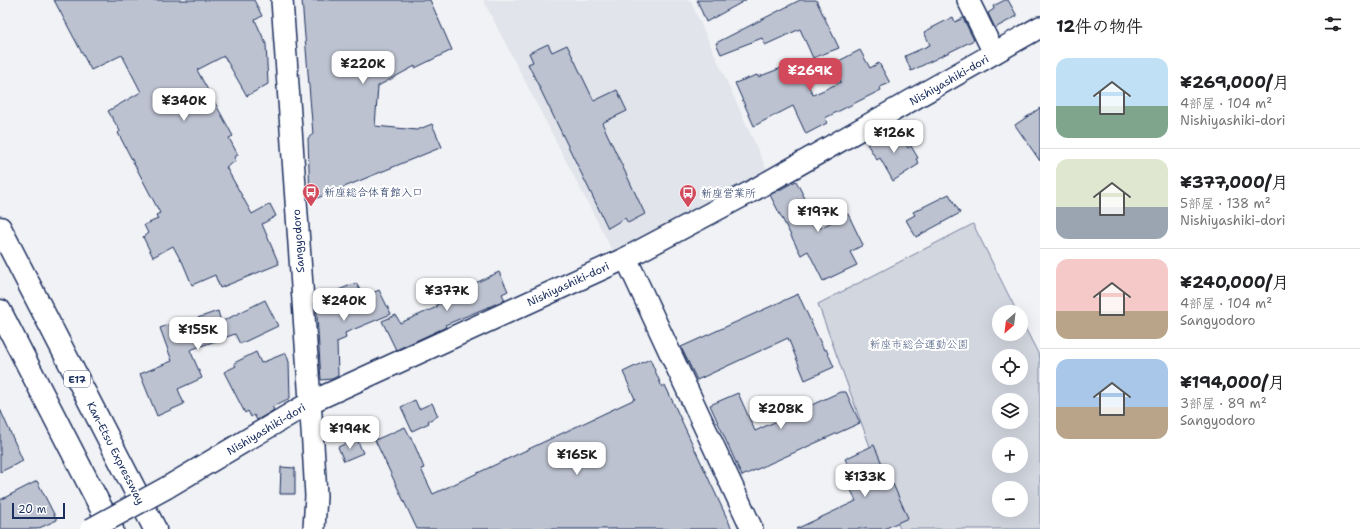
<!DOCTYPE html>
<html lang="ja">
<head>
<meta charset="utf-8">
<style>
  body { margin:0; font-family:"Shantell Sans","Klee One",sans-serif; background:#f2f2f2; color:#202124; height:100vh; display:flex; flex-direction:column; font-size:15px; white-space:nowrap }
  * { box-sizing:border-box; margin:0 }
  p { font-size:13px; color:#757577 }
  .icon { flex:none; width:22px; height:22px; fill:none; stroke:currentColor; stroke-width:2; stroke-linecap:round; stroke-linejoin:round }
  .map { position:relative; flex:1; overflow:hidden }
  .sheet { display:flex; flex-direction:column; background:#fff; width:320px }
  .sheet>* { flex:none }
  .needle { width:26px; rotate:208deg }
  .fabs { position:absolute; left:992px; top:305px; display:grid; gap:8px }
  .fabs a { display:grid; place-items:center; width:36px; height:36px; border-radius:50%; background:#fff; box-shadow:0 4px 16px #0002; font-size:20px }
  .scale { position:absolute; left:12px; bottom:10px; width:53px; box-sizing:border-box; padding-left:4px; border:2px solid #1b2f5e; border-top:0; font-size:11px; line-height:14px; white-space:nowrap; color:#1b2f5e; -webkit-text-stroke:3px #fff; paint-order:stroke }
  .price { position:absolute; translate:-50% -34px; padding:0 9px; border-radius:8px; background:#fff; color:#222; font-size:13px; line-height:26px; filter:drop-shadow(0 1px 2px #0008) }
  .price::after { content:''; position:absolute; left:50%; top:24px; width:12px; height:9px; margin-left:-6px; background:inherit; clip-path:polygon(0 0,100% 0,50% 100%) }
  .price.selected { background:#d1495b; color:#fff }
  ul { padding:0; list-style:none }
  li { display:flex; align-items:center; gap:12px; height:100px; padding:0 16px }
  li+li { border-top:1px solid #e0e0e0 }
  li span { display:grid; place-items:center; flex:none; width:112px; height:80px; border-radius:12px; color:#555 }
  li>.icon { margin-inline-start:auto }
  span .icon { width:48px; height:48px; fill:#fffc; stroke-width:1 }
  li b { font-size:17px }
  h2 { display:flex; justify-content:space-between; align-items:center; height:48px; padding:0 16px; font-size:17px }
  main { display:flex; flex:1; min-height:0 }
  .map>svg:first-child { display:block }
  .built { fill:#e1e4ea }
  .green { fill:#d2d6df; stroke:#76829e; fill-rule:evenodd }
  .building { fill:#bcc2d0; stroke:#1b2f5e }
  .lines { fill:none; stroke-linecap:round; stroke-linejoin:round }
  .minor-casing { stroke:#1b2f5e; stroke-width:24 }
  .highway-casing { stroke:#1b2f5e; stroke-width:25 }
  .minor { stroke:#fff; stroke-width:21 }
  .highway { stroke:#fff; stroke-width:22 }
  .minor-bridge-casing { stroke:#1b2f5e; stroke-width:24; stroke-linecap:butt }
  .minor-bridge { stroke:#fff; stroke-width:21 }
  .labels { text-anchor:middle; stroke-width:4; stroke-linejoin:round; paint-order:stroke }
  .shield { fill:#fff; stroke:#5f6d8e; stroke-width:1 }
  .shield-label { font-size:10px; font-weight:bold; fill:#1b2f5e }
  .street-label { font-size:11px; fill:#1b2f5e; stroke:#fff }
  .poi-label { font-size:11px; fill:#1b2f5e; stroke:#fff; text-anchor:start }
  .park-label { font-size:11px; fill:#49597e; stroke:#fff }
</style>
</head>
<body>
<main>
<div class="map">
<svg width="1040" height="529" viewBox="0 0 1040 529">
  <rect width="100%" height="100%" fill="#f1f2f5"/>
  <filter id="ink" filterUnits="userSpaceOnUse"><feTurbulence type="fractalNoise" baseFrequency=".025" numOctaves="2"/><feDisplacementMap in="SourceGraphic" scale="8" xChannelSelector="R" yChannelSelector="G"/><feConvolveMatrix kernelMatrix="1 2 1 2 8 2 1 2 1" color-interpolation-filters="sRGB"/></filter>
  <g filter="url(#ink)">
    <path class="built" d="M 483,0 L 690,0 L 767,170 L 613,252 Z"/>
    <path class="green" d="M 973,224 L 1017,312 L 999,312 L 999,334 L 1021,334 L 1021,320 L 1040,357 L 1040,529 L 900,529 L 818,304 ZM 999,356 L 1021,356 L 1021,378 L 999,378 ZM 999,400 L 1021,400 L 1021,422 L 999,422 ZM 999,444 L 1021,444 L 1021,466 L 999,466 ZM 999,488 L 1021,488 L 1021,510 L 999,510 Z"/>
    <g class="building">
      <path d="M 54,0 L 254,0 L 262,16 L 255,20 L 266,44 L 268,84 L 247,96 L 224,56 L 197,70 L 233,136 L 229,138 L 238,155 L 234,157 L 236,161 L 226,167 L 252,214 L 270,204 L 276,216 L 262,224 L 279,264 L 220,288 L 215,275 L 192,285 L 182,261 L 181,261 L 173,246 L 153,257 L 143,237 L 148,233 L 144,225 L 158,219 L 156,215 L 160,213 L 118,133 L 120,131 L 108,111 L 141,92 L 122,55 L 91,70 Z"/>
      <path d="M 302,0 L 430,0 L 452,50 L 415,68 L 415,66 L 378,86 L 375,126 L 417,130 L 432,124 L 442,147 L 310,201 L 308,138 L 313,134 Z"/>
      <path d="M 697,0 L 746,0 L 706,22 Z"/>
      <path d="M 800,0 L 816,0 L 839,48 L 813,58 L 800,29 L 765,45 L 762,38 L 721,54 L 716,43 Z"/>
      <path d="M 1005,0 L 1008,0 L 1017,16 L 995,28 L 988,13 L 994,9 L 993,6 Z"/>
      <path d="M 953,17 L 955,22 L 963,18 L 974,40 L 911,71 L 905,56 L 930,45 L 924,32 Z"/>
      <path d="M 548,44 L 552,52 L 567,45 L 594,101 L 617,90 L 627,111 L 602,123 L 645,214 L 628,223 L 625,218 L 608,228 L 528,64 L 533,62 L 529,53 Z"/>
      <path d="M 860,50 L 870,68 L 879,63 L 890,83 L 880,87 L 881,90 L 825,118 L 827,123 L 806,134 L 793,106 L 754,126 L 735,83 L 757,75 L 758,77 L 797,62 L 813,95 L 841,82 L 833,64 Z"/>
      <path d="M 1040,108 L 1040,161 L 1015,125 Z"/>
      <path d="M 896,128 L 908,148 L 911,146 L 918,158 L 916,159 L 919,164 L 893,181 L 880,158 L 877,160 L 867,144 Z"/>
      <path d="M 796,181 L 820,228 L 848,214 L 863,245 L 850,252 L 857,265 L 823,281 L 808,251 L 801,255 L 770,195 Z"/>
      <path d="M 949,194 L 960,213 L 916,237 L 906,220 L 915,215 L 913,212 Z"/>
      <path d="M 499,272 L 508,291 L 502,294 L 505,300 L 445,325 L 446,327 L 396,350 L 382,321 L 396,315 L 400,323 L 437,307 L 436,305 L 469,291 L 467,287 Z"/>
      <path d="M 356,283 L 364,297 L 379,290 L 391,314 L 345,333 L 346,338 L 337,342 L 338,376 L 332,379 L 321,380 L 316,299 Z"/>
      <path d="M 798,294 L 824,350 L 826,349 L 834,367 L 805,380 L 788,338 L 697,380 L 681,347 Z"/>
      <path d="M 265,300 L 278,326 L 240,344 L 235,334 L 190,350 L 202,378 L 178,389 L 184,404 L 157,416 L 140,374 L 172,361 L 160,328 L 176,322 L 177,325 L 218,311 L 221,322 Z"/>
      <path d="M 256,352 L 261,363 L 286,353 L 289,362 L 290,398 L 272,407 L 274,409 L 271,412 L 257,420 L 254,415 L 251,417 L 248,411 L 245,413 L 224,372 L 236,366 L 234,363 Z"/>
      <path d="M 650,359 L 662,387 L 665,385 L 732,529 L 417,529 L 375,440 L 405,427 L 415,446 L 424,468 L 421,469 L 433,494 L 635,399 L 623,372 Z"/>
      <path d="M 846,392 L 860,423 L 742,476 L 710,405 L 738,393 L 755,431 L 840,392 Z"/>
      <path d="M 415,400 L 419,409 L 432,403 L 438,416 L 428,421 L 429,423 L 412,431 L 401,407 Z"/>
      <path d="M 0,409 L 23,461 L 0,472 Z"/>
      <path d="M 357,439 L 363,453 L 344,461 L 338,447 Z"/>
      <path d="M 874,445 L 891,485 L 893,484 L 908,518 L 884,529 L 796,529 L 856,501 L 843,472 L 850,469 L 845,459 Z"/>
      <path d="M 281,467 L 295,468 L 295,494 L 280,494 Z"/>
      <path d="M 37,481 L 57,520 L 37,529 L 0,529 L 0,500 Z"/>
    </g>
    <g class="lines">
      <defs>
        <g id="minor">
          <path d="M 282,0 L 313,444 L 316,496 L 314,529"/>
          <path d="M 968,0 L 994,53"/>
          <path d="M 626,258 L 752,529"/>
          <path d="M 166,488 L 309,403 L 626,258 L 754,190 L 1040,27"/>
        </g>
        <g id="highway">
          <path d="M 0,228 L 155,529"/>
          <path d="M 0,311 L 112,529"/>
        </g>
      </defs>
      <use href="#minor" class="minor-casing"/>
      <use href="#highway" class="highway-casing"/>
      <use href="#minor" class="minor"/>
      <use href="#highway" class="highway"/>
      <defs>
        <path id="minor-bridge" d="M 91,529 L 166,488"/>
      </defs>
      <use href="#minor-bridge" class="minor-bridge-casing"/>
      <use href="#minor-bridge" class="minor-bridge"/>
    </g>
  </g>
  <defs>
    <symbol id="bus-pin" viewBox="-11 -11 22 30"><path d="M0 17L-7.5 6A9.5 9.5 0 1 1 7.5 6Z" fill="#d1495b" stroke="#fff"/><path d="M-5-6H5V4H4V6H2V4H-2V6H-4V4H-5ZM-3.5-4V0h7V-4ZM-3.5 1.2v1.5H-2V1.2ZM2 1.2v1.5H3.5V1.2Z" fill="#fff"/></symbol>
  </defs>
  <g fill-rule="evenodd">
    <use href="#bus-pin" x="301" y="182" width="20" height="27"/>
    <use href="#bus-pin" x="678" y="183" width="20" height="27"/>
  </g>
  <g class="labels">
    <rect class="shield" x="64" y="371" width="26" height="16" rx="3"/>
    <g class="shield-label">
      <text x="77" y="383">E17</text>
    </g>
    <g class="street-label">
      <text transform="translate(949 80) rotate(-30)" y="4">Nishiyashiki-dori</text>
      <text transform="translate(298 241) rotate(-94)" y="4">Sangyodoro</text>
      <text transform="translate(568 284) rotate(-25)" y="4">Nishiyashiki-dori</text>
      <text transform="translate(266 429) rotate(-31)" y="4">Nishiyashiki-dori</text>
      <text transform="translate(116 453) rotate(63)" y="4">Kan-Etsu Expressway</text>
    </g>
    <g class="poi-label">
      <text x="324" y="196">新座総合体育館入口</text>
      <text x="701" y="197">新座営業所</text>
    </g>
    <g class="park-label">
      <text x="919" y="348">新座市総合運動公園</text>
    </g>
  </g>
</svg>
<div class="fabs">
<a><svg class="needle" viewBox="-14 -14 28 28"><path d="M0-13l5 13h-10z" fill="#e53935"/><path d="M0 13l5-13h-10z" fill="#757577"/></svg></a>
<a><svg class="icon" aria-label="locate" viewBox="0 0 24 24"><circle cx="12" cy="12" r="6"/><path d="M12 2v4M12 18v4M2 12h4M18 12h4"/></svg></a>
<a><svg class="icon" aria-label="layers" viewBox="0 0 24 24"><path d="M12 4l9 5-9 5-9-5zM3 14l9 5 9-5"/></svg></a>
<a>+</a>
<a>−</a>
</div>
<div class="scale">20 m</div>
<b class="price" style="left:363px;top:85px">¥220K</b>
<b class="price selected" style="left:810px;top:92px">¥269K</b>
<b class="price" style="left:184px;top:122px">¥340K</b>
<b class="price" style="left:894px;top:154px">¥126K</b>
<b class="price" style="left:818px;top:233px">¥197K</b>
<b class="price" style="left:447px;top:312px">¥377K</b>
<b class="price" style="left:344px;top:322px">¥240K</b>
<b class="price" style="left:198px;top:351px">¥155K</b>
<b class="price" style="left:781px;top:430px">¥208K</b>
<b class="price" style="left:350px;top:450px">¥194K</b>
<b class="price" style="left:577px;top:476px">¥165K</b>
<b class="price" style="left:865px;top:498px">¥133K</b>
</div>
<section class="sheet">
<h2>12件の物件<svg class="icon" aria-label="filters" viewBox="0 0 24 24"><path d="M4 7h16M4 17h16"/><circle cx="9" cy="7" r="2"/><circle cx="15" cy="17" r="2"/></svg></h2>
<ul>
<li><span style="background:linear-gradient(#bfe0f5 60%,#7fa58c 0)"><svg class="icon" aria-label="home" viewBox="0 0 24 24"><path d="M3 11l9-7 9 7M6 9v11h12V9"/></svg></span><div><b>¥269,000/月</b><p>4部屋 · 104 m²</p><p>Nishiyashiki-dori</p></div></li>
<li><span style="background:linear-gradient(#dfe7d0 60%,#9aa5b1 0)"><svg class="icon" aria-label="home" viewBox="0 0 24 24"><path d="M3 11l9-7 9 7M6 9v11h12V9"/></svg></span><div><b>¥377,000/月</b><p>5部屋 · 138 m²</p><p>Nishiyashiki-dori</p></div></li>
<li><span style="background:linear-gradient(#f6c9c9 65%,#b9a48a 0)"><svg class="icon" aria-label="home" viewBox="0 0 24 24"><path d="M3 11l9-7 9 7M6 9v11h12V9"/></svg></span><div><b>¥240,000/月</b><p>4部屋 · 104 m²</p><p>Sangyodoro</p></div></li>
<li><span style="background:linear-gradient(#a9c7e8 60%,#b9a48a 0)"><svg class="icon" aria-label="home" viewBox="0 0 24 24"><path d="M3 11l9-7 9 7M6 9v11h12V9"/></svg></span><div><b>¥194,000/月</b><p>3部屋 · 89 m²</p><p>Sangyodoro</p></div></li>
</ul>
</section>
</main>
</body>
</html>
